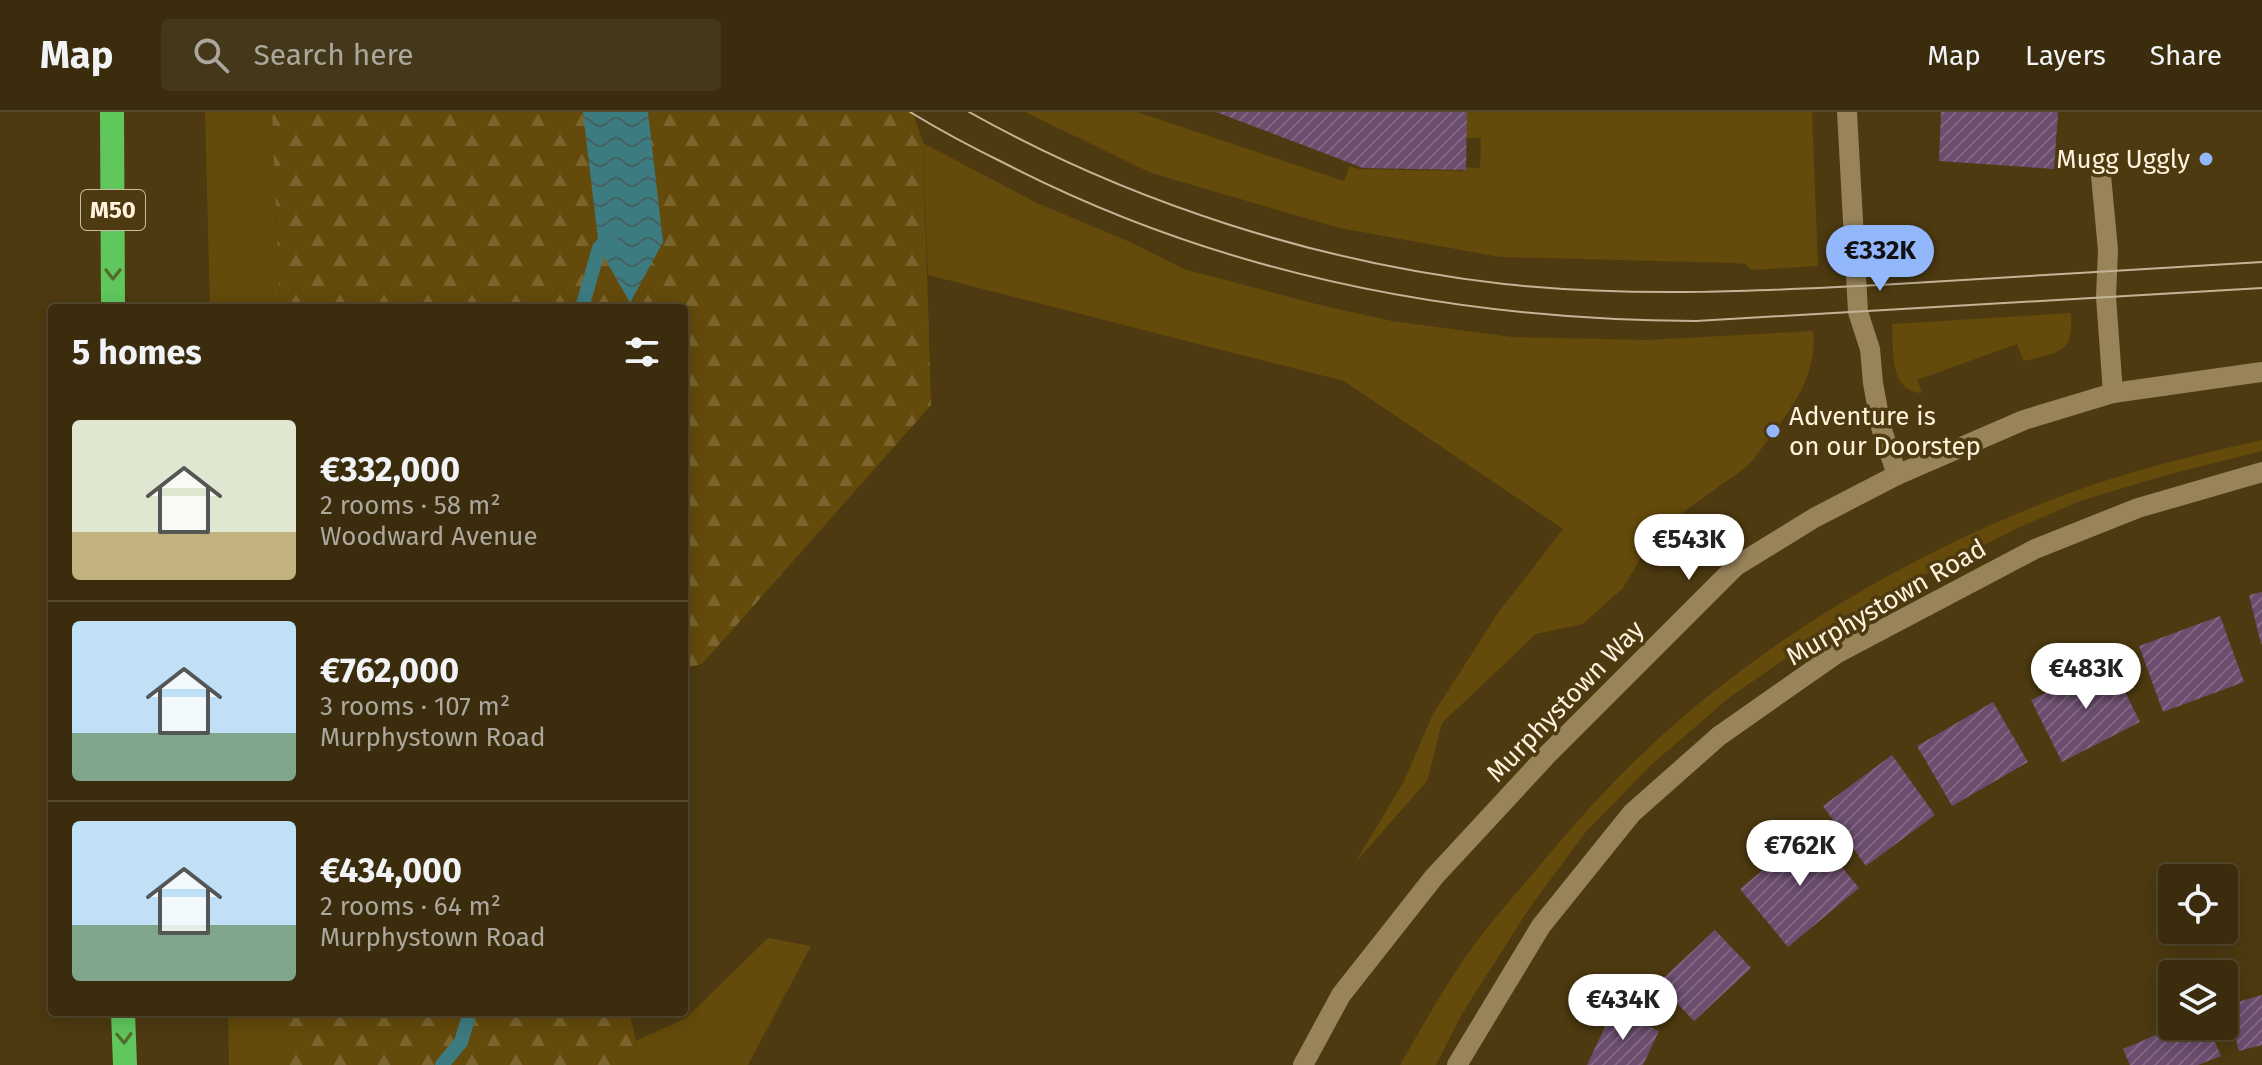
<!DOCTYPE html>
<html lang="en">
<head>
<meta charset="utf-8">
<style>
  body { margin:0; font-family:"Fira Sans",sans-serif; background:#45381a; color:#f1f3f6; height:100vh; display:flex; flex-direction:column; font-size:30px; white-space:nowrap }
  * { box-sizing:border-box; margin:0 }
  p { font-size:26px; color:#aba79d }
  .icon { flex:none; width:44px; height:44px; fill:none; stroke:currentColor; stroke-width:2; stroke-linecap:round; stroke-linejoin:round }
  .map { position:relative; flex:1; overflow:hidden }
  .details { position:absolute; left:48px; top:192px; width:640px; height:712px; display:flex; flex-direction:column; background:#3a2c0c; border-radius:8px; box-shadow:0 4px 20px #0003,0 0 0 2px #54482d }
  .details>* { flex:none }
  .tools { position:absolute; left:2158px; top:752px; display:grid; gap:16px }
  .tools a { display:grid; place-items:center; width:80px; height:80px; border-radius:8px; background:#3a2c0c; box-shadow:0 4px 20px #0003,0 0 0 2px #54482d; font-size:40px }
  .price { position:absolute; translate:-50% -68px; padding:0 18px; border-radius:28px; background:#fff; color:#222; font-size:26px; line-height:52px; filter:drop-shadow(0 2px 4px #0008) }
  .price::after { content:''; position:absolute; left:50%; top:48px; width:24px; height:18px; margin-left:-12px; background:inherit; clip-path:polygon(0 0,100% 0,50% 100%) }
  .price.current { background:#93b7fd; color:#111 }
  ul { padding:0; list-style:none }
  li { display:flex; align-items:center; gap:24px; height:200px; padding:0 24px }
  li+li { border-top:2px solid #54482d }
  li span { display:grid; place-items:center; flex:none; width:224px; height:160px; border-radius:8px; color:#555 }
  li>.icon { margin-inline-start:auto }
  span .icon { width:96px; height:96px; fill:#fffc; stroke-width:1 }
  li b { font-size:34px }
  h2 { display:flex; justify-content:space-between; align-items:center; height:96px; padding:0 24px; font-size:34px }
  header { display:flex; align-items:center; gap:48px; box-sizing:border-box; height:112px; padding:0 40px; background:#3a2c0c; border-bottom:2px solid #54482d }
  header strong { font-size:38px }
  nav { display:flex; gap:44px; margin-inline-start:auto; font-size:28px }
  .search { width:560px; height:72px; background:#45381a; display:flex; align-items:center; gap:20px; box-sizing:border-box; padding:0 28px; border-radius:8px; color:#aba79d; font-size:30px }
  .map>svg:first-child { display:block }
  .grass { fill:#644a0b }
  .forest { fill:url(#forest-firs) }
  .water { fill:url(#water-waves) }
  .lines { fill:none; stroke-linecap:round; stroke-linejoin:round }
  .stream { stroke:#3c7b80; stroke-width:14 }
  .building { fill:url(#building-hatch) }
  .service { stroke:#99845a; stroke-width:20 }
  .minor { stroke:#99845a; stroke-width:20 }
  .tertiary { stroke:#99845a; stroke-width:20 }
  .motorway { stroke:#60c75d; stroke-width:24 }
  .tram { stroke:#c3b497; stroke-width:2 }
  .oneway { stroke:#546b2b }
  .poi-dot { fill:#93b7fd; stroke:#4d3a10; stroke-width:3 }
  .labels { text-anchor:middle; stroke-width:7; stroke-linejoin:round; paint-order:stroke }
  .shield { fill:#4d3a10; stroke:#cabca0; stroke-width:2 }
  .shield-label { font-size:24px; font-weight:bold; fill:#fff3dd }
  .poi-label { font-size:26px; fill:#fff3dd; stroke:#4d3a10; text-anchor:end }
  .street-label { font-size:26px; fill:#fff3dd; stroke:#4d3a10 }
</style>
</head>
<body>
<header>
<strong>Map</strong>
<div class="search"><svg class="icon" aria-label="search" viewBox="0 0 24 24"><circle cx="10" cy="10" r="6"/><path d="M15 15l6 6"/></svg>Search here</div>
<nav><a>Map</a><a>Layers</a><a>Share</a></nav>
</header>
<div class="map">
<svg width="2262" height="953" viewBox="0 0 2262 953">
  <defs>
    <pattern id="forest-firs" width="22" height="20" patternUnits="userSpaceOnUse" patternTransform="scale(2)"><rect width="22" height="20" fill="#644a0b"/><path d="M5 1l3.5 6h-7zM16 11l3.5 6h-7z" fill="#7b652e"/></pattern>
    <pattern id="water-waves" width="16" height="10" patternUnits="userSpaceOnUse" patternTransform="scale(2)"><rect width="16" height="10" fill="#3c7b80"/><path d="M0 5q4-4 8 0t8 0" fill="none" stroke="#446261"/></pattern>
    <pattern id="building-hatch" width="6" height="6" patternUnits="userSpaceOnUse" patternTransform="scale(2)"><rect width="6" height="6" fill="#6b4d6e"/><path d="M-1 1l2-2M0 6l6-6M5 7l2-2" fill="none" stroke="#816782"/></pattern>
  </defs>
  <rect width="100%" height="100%" fill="#4d3a10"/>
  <g class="grass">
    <path d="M 205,0 L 272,0 L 280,196 L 210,196 Z"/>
    <path d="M 1025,0 L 1137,0 L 1344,69 L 1350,54 L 1359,57 L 1463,59 L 1464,55 L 1480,56 L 1481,26 L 1466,26 L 1467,0 L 1812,0 L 1818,154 L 1751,158 L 1746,152 L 1733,151 L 1500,145 L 1340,116 L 1151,61 Z"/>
    <path d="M 923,31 L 1037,91 L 1130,130 L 1184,157 L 1320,193 L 1392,209 L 1512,225 L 1648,228 L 1813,219 C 1819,270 1781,309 1753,348 L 1745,356 L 1668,411 L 1651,429 L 1623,476 L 1583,512 L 1536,522 L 1442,611 L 1427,669 L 1355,751 L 1404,669 L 1433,602 L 1498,501 L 1563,417 L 1344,269 L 928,163 Z"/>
    <path d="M 2071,201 C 2074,242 2059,240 2024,249 L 2017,232 L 1917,268 L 1922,281 C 1888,279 1894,237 1892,212 Z"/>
    <path d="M 2262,328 L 2262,339 L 2170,362 L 2080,389 L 2020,415 L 1910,470 L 1798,538 L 1730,585 L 1650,654 L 1585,721 L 1528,798 L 1462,902 L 1436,953 L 1400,953 C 1420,918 1440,883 1462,850 C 1482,820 1507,792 1530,765 C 1565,723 1600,682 1640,644 C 1759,529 1920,435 2075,379 C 2136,357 2200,342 2262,328 Z"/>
    <path d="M 768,826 L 811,834 L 748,953 L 631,953 L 636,929 L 686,906 Z"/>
    <path d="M 228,900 L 288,900 L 279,953 L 229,953 Z"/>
  </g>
  <g class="forest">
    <path d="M 272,0 L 913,0 L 923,31 L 931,293 L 702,552 L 684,556 L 684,196 L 280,196 Z"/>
    <path d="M 288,900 L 629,900 L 636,929 L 631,953 L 279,953 Z"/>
  </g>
  <path class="water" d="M 583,0 L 648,0 L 663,130 L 630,191 L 599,136 Z"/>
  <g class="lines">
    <g class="stream">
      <path d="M 582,196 L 599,136 L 611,124"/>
      <path d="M 442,953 L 461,930 L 470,900"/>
    </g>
  </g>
  <g class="building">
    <path d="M 1216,0 L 1467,0 L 1466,58 L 1363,56 Z"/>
    <path d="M 1941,0 L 2058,0 L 2054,57 L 1939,49 Z"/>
    <path d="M 2262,480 L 2262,532 L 2261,532 L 2249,483 Z"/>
    <path d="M 2220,504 L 2244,570 L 2163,600 L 2139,534 Z"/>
    <path d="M 2109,548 L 2140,610 L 2062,650 L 2031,588 Z"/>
    <path d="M 1993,590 L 2028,650 L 1952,694 L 1917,634 Z"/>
    <path d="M 1892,643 L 1935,703 L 1866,754 L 1823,694 Z"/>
    <path d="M 1811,718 L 1859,776 L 1788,835 L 1740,777 Z"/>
    <path d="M 1715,818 L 1751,856 L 1694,909 L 1658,871 Z"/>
    <path d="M 2262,883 L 2262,933 L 2239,939 L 2227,893 Z"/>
    <path d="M 1613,898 L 1659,919 L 1643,953 L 1587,953 Z"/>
    <path d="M 2177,914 L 2208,914 L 2221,944 L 2198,953 L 2130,953 L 2123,937 Z"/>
  </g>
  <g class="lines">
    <path class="service" d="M 2100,53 L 2108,138 L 2106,185 L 2113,281"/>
    <g class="minor">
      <path d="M 1847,0 L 1858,200 L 1870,237 L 1873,271 L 1881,315 L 1897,363"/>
      <path d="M 1457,953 L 1541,814 L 1632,701 L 1719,624 L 1836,542 L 2035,437 L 2138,396 L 2262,360"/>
    </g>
    <path class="tertiary" d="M 1303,953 L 1341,883 L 1434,765 L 1547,643 L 1736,454 L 1814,406 L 1897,363 L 2024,308 L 2113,281 L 2262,260"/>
    <g class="motorway">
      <path d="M 112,0 L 113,196"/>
      <path d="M 123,900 L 125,953"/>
    </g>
    <g class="tram">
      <path d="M 910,0 C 941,19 973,36 1006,52 C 1220,162 1457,208 1696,209 L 2262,176"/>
      <path d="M 969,0 C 1131,91 1319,151 1504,172 C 1635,186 1766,179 1896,172 C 2018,165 2140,157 2262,150"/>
    </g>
  </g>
  <defs><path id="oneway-chevron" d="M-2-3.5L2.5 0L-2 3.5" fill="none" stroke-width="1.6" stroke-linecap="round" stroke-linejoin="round" transform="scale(2)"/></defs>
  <g class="oneway">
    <use href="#oneway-chevron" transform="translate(113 162) rotate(90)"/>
    <use href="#oneway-chevron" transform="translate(124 926) rotate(88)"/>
  </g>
  <g class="poi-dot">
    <circle cx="2206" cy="47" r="8"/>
    <circle cx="1773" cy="319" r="8"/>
  </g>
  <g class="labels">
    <rect class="shield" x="81" y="78" width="64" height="40" rx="6"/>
    <g class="shield-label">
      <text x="113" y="106">M50</text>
    </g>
    <g class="poi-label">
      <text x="2190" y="56">Mugg Uggly</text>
      <text x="1789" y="313" text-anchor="start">Adventure is<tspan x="1789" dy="30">on our Doorstep</tspan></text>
    </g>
    <g class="street-label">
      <text transform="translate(1886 490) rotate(-30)" y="9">Murphystown Road</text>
      <text transform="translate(1565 589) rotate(-46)" y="9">Murphystown Way</text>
    </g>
  </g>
</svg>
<div class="tools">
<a><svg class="icon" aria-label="locate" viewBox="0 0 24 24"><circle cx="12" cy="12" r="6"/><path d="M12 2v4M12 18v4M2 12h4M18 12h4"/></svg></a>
<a><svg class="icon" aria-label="layers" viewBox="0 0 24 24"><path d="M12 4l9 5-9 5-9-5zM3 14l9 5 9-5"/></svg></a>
</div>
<b class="price current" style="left:1880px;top:181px">€332K</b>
<b class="price" style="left:1689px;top:470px">€543K</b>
<b class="price" style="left:2086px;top:599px">€483K</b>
<b class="price" style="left:1800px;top:776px">€762K</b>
<b class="price" style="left:1623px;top:930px">€434K</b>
<section class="details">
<h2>5 homes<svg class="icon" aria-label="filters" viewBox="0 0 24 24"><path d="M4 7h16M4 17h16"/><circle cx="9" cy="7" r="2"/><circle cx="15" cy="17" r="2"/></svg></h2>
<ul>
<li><span style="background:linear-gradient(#dfe7d0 70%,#c2b280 0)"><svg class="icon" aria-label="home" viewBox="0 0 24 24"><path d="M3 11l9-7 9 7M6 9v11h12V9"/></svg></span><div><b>€332,000</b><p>2 rooms · 58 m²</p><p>Woodward Avenue</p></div></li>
<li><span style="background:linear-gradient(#bfe0f5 70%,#7fa58c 0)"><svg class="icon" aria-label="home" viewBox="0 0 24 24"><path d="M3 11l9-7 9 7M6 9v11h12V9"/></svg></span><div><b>€762,000</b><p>3 rooms · 107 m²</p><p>Murphystown Road</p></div></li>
<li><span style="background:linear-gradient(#bfe0f5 65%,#7fa58c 0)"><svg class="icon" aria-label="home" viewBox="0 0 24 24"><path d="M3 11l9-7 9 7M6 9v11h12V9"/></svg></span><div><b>€434,000</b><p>2 rooms · 64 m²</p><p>Murphystown Road</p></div></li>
</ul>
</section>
</div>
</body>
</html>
